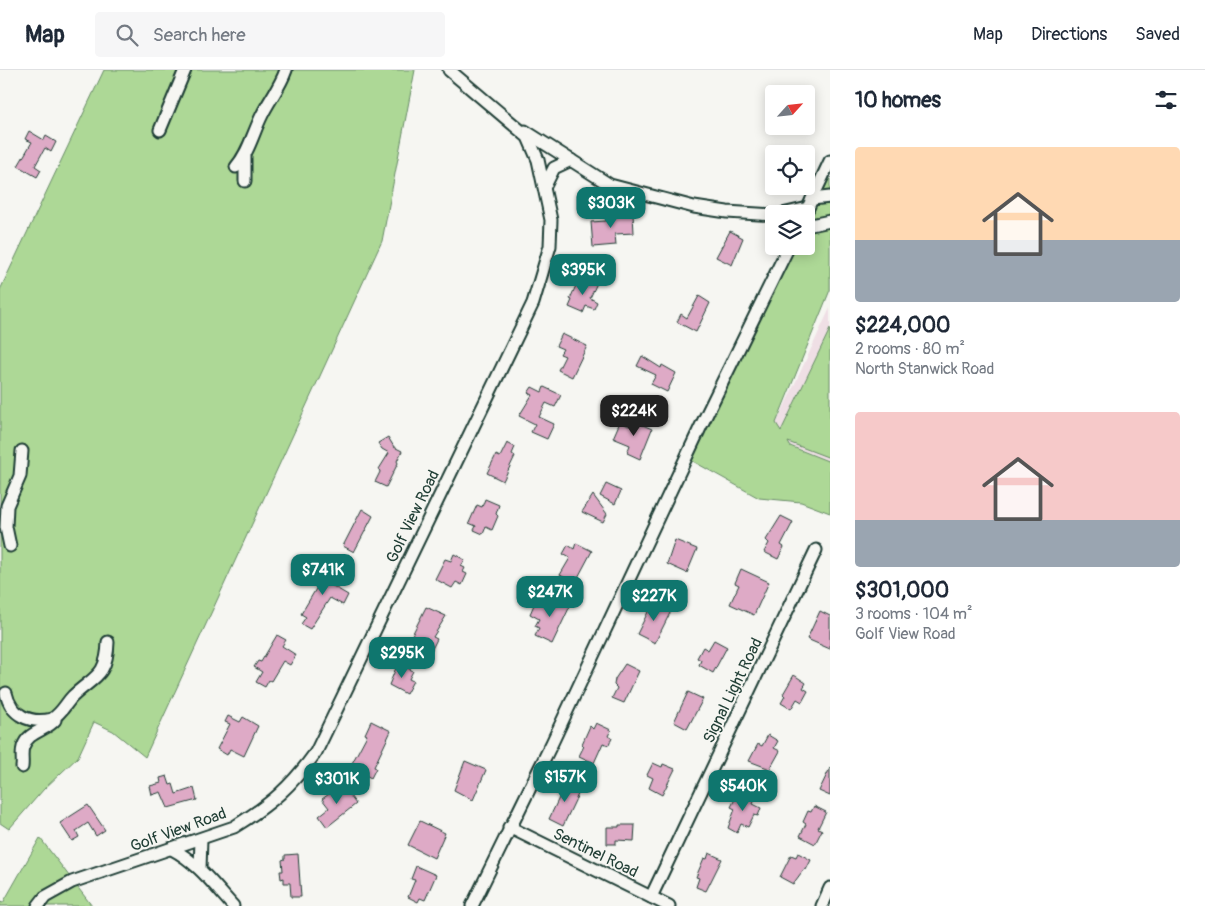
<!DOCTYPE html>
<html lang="en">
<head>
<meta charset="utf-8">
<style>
  body { margin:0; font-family:Pangolin,sans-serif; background:#f6f6f7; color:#1f2937; height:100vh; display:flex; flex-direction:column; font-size:19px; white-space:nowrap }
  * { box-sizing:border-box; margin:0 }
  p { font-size:16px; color:#747a83 }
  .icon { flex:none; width:28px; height:28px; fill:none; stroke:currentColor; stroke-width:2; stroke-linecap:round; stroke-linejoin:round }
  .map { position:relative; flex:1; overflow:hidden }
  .side { display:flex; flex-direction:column; background:#fff; width:375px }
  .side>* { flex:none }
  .needle { width:32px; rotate:63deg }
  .controls { position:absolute; left:765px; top:15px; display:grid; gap:10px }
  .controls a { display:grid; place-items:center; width:50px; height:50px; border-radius:5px; background:#fff; box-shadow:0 2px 12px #0003; font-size:25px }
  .price { position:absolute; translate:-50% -42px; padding:0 11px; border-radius:10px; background:#0f766e; color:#fff; font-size:16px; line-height:32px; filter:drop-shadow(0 1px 2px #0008) }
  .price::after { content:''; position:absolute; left:50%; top:30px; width:15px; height:11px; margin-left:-8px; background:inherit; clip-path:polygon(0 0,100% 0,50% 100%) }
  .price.on { background:#222; color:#fff }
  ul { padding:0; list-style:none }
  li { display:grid; align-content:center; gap:10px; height:265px; padding:0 25px }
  li span { display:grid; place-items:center; height:155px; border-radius:5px; color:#555 }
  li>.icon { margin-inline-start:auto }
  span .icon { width:90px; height:90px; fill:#fffc; stroke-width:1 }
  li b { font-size:21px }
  h2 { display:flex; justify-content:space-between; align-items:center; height:60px; padding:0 25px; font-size:21px }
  header { display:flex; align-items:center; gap:30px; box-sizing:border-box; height:70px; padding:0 25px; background:#fff; border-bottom:1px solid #e0e1e3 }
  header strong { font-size:24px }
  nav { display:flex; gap:28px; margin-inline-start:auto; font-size:18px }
  .search { width:350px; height:45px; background:#f6f6f7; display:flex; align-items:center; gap:12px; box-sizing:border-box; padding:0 18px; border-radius:5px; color:#747a83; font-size:19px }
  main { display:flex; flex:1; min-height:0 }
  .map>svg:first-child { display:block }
  .built { fill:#efdfe5 }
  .green { fill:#add896; stroke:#668a65 }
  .building { fill:#deaac6; stroke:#1f3d34 }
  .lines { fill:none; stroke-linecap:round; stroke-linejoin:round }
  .minor-casing { stroke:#1f3d34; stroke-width:15 }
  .minor { stroke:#f6f6f2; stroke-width:11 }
  .labels { text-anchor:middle; stroke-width:4; stroke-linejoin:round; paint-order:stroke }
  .street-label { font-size:16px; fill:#1f3d34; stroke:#f6f6f2 }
</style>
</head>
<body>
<header>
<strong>Map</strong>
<div class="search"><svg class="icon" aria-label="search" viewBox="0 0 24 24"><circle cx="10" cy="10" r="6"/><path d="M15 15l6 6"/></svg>Search here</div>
<nav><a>Map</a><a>Directions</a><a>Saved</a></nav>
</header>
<main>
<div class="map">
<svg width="830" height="836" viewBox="0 0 830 836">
  <rect width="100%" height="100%" fill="#f6f6f2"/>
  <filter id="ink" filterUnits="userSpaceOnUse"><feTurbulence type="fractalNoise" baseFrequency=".02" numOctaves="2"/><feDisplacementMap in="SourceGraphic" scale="10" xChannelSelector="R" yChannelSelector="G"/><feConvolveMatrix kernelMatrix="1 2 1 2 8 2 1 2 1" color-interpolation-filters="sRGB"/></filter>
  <g filter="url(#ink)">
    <path class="built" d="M 830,238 L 830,392 L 770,367 Z"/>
    <g class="green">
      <path d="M 104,0 L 415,0 L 382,171 L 145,687 L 113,661 L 94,652 L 78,687 L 44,719 L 9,759 L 0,753 L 0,220 Z"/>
      <path d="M 830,97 L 830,220 L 776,353 L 781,361 L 830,259 L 830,388 L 788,372 L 790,376 L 830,392 L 830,443 L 801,432 L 759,428 L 689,389 L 793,176 L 806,176 L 806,148 Z"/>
      <path d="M 40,768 L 92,836 L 0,836 L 0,832 L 3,833 Z"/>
    </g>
    <g class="building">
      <path d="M 29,61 L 44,70 L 46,66 L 56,72 L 51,82 L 45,78 L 35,96 L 41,100 L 37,107 L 18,96 L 32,72 L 25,69 Z"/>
      <path d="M 633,144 L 634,163 L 615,164 L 616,175 L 593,177 L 591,152 L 606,151 L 607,145 Z"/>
      <path d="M 730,161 L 743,168 L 732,195 L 716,187 Z"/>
      <path d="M 585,207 L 597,213 L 590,228 L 597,232 L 594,239 L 586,236 L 583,243 L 569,237 L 572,230 L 570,229 L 578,211 L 583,213 Z"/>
      <path d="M 699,226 L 710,233 L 696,262 L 677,252 L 681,244 L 687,248 Z"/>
      <path d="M 562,264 L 587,276 L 572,307 L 558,300 L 565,286 L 560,284 L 563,279 L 556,276 Z"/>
      <path d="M 642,286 L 661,298 L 662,295 L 676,303 L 667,322 L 651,314 L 656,305 L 637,296 Z"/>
      <path d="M 532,317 L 542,322 L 544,317 L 561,325 L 555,337 L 546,333 L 539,347 L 554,354 L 547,369 L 531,362 L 535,354 L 519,346 L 532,325 L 528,323 Z"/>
      <path d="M 631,350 L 652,359 L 640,389 L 627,383 L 630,375 L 613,368 L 620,352 L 629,356 Z"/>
      <path d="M 388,367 L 394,377 L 402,381 L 397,391 L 398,393 L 386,417 L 375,412 L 380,402 L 379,399 L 389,383 L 382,379 L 378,373 Z"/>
      <path d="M 507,373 L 515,377 L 512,384 L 515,386 L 503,411 L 487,403 L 496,385 L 500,387 Z"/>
      <path d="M 606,414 L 621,421 L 615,434 L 600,426 Z"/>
      <path d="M 593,425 L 607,444 L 603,452 L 582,442 Z"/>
      <path d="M 485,429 L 499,435 L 496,444 L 498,446 L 492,460 L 486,457 L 483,464 L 474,460 L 476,456 L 469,453 L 477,435 L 482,437 Z"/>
      <path d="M 362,439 L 373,446 L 354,482 L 343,476 Z"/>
      <path d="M 781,446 L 793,452 L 781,475 L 784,477 L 778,489 L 764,482 L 769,473 L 766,470 Z"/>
      <path d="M 675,470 L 697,479 L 687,503 L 667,494 Z"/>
      <path d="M 576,473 L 592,481 L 575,513 L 560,505 L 570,488 L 563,484 L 568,475 L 574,479 Z"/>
      <path d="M 454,484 L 465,490 L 461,496 L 465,498 L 463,502 L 467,504 L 462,515 L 456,512 L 452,518 L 435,509 L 445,489 L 451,491 Z"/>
      <path d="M 332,492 L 342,497 L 331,515 L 348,525 L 343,535 L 330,528 L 310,559 L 301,554 L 306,547 L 301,544 Z"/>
      <path d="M 741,499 L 769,512 L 754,545 L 730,534 L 739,515 L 735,513 Z"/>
      <path d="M 553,525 L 571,534 L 552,574 L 535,566 L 539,558 L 535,556 L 539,549 L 530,544 L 536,530 L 548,536 Z"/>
      <path d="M 653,532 L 671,541 L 655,573 L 637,564 Z"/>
      <path d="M 426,537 L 446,546 L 433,567 L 437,569 L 431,581 L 409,571 Z"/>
      <path d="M 820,541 L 830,546 L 830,579 L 807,569 Z"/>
      <path d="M 277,565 L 286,570 L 282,576 L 296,585 L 290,595 L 283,591 L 271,611 L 269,610 L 265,617 L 256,612 L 262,602 L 254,597 L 258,591 L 261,592 Z"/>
      <path d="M 714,570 L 727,577 L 713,603 L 699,595 L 701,590 L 697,588 L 703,577 L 708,580 Z"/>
      <path d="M 398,593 L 413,601 L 409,609 L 413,611 L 406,624 L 389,615 Z"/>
      <path d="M 625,594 L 639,601 L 624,633 L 612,628 L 617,618 L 614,615 L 615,609 Z"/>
      <path d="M 794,605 L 806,613 L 803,618 L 808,621 L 802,632 L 797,629 L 791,639 L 781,633 L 785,626 L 783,624 Z"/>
      <path d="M 688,622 L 703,629 L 687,659 L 674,652 Z"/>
      <path d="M 228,646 L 240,652 L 243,647 L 258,656 L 244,686 L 230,679 L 227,685 L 217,679 L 230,654 L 225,652 Z"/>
      <path d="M 371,651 L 391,661 L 374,697 L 376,698 L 371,708 L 350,697 L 367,665 L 365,664 Z"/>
      <path d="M 596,653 L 611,660 L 608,666 L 612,668 L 609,675 L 603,673 L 594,693 L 579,686 L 584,676 L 582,674 L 590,656 L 593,659 Z"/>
      <path d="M 768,665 L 778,671 L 774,678 L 780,681 L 770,699 L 749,691 L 758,674 L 762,676 Z"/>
      <path d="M 465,691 L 486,700 L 473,730 L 454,720 Z"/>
      <path d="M 653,693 L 662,697 L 663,694 L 675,699 L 662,725 L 649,718 L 653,708 L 647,705 Z"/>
      <path d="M 830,698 L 830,726 L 819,721 Z"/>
      <path d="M 167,706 L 170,715 L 173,714 L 176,724 L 194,718 L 197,730 L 168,738 L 161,722 L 152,725 L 150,716 L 161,713 L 160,708 Z"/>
      <path d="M 567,711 L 581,718 L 563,756 L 549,749 Z"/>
      <path d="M 342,715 L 356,734 L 327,757 L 319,746 L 329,738 L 322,729 Z"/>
      <path d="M 739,721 L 755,729 L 753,734 L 761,738 L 758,746 L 754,745 L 748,757 L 741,754 L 737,763 L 728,758 L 735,739 L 731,737 Z"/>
      <path d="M 88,735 L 105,760 L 96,766 L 88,753 L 76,761 L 79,767 L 72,771 L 60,753 Z"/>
      <path d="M 814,736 L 826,742 L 818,758 L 822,760 L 815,774 L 800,766 L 806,754 L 803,752 L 808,741 L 811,742 Z"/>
      <path d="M 420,751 L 445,763 L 434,788 L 408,775 Z"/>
      <path d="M 619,755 L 635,755 L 634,771 L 616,770 L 616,774 L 607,774 L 607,757 L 619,757 Z"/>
      <path d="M 709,783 L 722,789 L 706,821 L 696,817 L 699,808 L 696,807 L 704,788 L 707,789 Z"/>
      <path d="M 798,783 L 811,790 L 806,800 L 804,799 L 793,814 L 780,807 L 791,785 L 796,787 Z"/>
      <path d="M 298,784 L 301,827 L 291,827 L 290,813 L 284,813 L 284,808 L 281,809 L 280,801 L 283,801 L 282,790 L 285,789 L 285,785 Z"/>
      <path d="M 416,796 L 436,805 L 425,830 L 420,828 L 418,832 L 408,827 L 415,810 L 411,809 Z"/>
    </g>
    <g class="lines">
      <defs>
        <g id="minor">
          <path d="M 160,60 L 185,0"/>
          <path d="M 525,61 L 610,115 L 694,137 L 727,142 L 774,145"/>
          <path d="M 236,97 C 249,82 253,63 262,45 C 270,29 280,17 286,0"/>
          <path d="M 245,111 L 245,86"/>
          <path d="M 545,116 L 554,98 L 571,90"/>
          <path d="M 812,129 L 830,127"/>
          <path d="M 782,144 L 808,138"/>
          <path d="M 805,144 L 830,91"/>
          <path d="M 806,156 L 830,151"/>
          <path d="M 10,476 L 6,457 L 7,436 L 20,406 L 22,381"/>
          <path d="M 6,623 C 11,646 30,654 52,649 C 62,643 66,633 73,626 C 94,606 107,607 108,572"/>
          <path d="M 22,697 C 23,691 21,683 23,677 C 28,661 46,661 55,650"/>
          <path d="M 509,757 L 669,836"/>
          <path d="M 172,779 C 197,792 214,815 233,836"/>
          <path d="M 200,799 L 201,769"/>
          <path d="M 651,827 L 816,480"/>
          <path d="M 38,836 L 45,827 L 72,812 L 234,757 C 271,734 291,717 316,682 L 533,233 L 550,176 L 551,150 L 538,90 L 528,67 L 449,0"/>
          <path d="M 472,836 L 552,673 L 700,358 L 789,176"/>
          <path d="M 822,836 L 830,818"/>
        </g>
      </defs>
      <use href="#minor" class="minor-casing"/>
      <use href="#minor" class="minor"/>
    </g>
  </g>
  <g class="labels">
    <g class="street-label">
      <text transform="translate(412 446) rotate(-64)" y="6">Golf View Road</text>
      <text transform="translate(732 620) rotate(-64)" y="6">Signal Light Road</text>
      <text transform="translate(178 759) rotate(-20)" y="6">Golf View Road</text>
      <text transform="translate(596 782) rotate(26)" y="6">Sentinel Road</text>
    </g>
  </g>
</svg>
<div class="controls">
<a><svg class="needle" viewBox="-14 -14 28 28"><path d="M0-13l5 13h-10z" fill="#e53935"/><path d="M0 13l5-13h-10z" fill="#747a83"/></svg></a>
<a><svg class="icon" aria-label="locate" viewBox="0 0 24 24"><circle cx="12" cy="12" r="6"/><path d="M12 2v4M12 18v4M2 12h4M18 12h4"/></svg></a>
<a><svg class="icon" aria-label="layers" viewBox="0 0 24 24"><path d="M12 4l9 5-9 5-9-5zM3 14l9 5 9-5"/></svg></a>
</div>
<b class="price" style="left:611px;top:159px">$303K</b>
<b class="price" style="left:583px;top:226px">$395K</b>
<b class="price on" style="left:634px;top:367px">$224K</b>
<b class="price" style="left:323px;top:526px">$741K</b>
<b class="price" style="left:550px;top:548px">$247K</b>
<b class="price" style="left:654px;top:552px">$227K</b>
<b class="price" style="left:402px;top:609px">$295K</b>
<b class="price" style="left:565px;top:733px">$157K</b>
<b class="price" style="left:337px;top:735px">$301K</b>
<b class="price" style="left:743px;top:742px">$540K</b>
</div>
<section class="side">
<h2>10 homes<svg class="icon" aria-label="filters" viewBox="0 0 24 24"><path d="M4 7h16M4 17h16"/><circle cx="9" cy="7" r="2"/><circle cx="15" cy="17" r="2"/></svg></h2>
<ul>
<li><span style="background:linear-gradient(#ffd9b3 60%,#9aa5b1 0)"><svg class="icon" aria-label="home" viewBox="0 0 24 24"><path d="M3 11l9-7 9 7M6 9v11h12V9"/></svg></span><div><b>$224,000</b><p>2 rooms · 80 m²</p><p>North Stanwick Road</p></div></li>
<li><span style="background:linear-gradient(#f6c9c9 70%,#9aa5b1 0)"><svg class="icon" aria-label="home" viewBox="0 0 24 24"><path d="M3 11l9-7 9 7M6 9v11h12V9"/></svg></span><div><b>$301,000</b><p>3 rooms · 104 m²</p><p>Golf View Road</p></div></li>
</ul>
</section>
</main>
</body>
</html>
